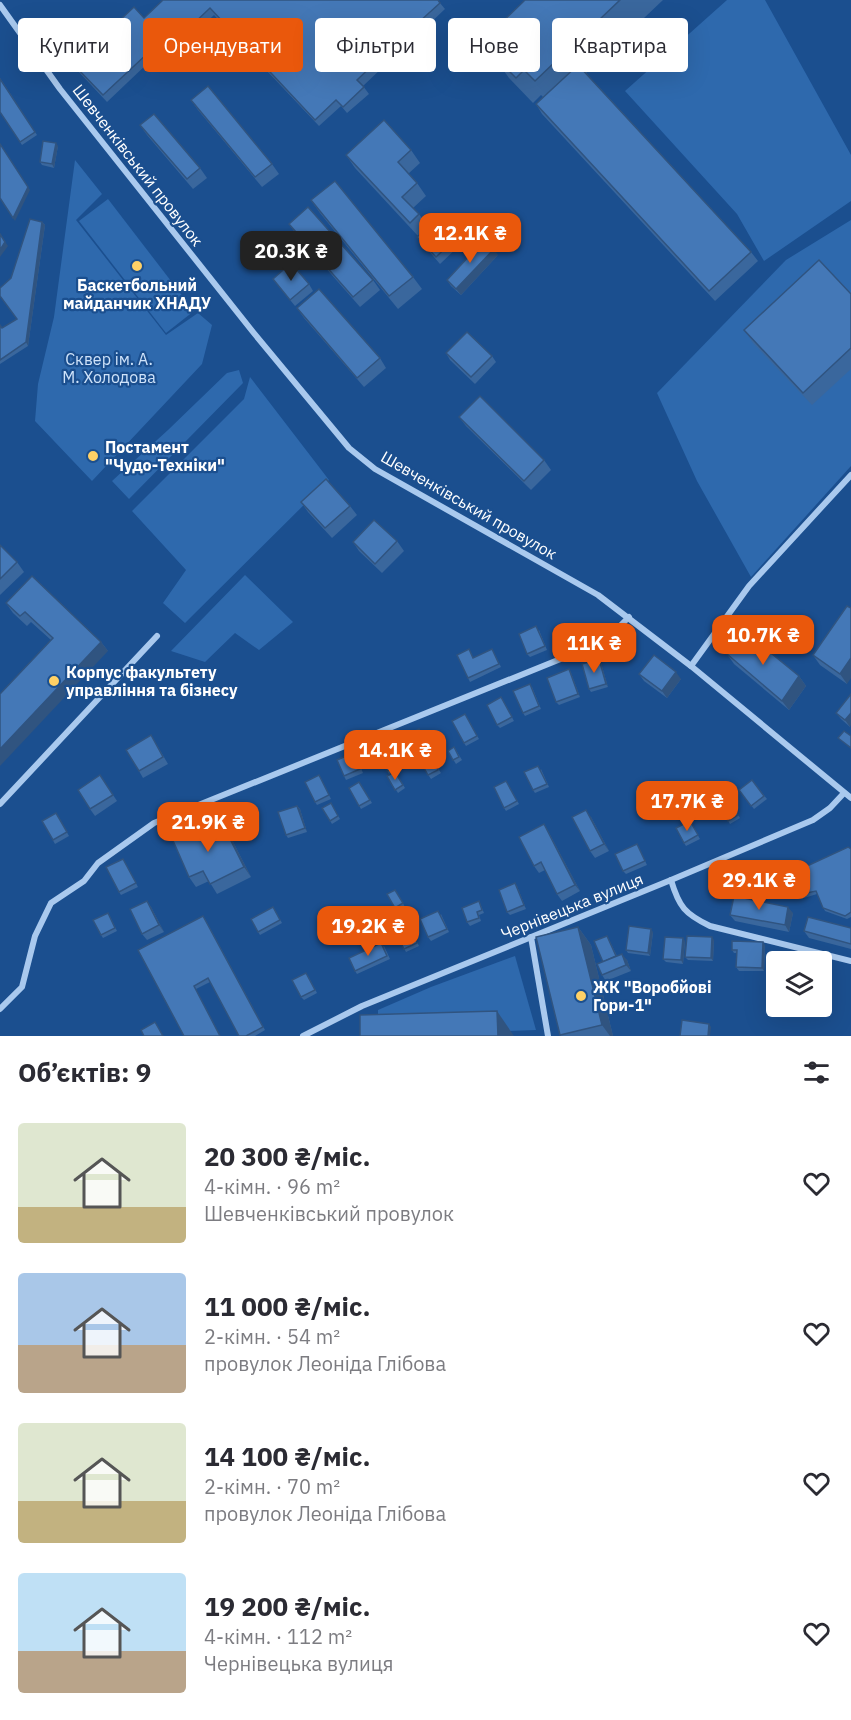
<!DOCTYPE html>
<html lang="uk">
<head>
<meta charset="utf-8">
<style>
  body { margin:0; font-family:"IBM Plex Sans",sans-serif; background:#f2f2f3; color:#2b2b33; height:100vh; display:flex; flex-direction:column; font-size:22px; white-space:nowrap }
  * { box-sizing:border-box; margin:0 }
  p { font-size:20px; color:#7c7c81 }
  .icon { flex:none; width:33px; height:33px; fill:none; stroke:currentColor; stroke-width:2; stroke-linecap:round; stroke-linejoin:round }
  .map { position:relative; height:1036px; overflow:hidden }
  .panel { display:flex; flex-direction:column; background:#fff; flex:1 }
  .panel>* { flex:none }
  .top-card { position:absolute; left:18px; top:18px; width:816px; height:54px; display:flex; gap:12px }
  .tools { position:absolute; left:766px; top:951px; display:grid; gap:12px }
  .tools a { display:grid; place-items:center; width:66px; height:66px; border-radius:6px; background:#fff; box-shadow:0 6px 24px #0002; font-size:30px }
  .price { position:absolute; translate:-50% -51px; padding:0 14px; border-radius:12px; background:#ea580c; color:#fff; font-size:20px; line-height:39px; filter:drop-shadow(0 2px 3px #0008) }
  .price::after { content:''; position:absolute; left:50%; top:36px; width:18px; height:14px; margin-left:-9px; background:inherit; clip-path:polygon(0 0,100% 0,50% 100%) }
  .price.on { background:#222; color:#fff }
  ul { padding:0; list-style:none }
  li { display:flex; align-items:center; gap:18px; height:150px; padding:0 18px }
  li span { display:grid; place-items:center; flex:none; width:168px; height:120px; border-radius:6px; color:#555 }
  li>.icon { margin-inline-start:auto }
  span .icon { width:72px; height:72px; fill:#fffc; stroke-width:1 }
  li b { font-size:26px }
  h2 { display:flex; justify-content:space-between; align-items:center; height:72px; padding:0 18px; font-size:26px }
  .tag { padding:0 21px; border-radius:6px; background:#fff; box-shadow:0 6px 24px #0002; font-size:21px; line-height:54px }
  .tag.on { background:#ea580c; color:#fff }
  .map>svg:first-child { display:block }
  .green { fill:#2e69ad }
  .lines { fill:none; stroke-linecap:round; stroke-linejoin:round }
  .minor { stroke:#a9c9ee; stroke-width:6 }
  .wall { fill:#3a679d }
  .shaded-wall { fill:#305480 }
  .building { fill:#4478b7; stroke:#305480; stroke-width:1.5 }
  .poi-dot { fill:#ffd166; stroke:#1b4f8f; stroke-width:2 }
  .labels { text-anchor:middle; stroke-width:4.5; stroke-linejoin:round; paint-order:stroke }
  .street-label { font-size:16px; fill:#fff; stroke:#1b4f8f }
  .poi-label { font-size:16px; font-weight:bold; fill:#fff; stroke:#1b4f8f; text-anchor:start }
  .park-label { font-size:16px; fill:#cfe3fa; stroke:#1b4f8f }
</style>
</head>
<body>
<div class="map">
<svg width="851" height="1036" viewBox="0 0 851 1036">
  <rect width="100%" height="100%" fill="#1b4f8f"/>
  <g class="green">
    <path d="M 727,0 L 765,0 L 851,155 L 851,201 L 764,261 L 737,214 L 625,91 Z"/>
    <path d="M 75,160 L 102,194 L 76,220 L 166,335 L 198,313 L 212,325 L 202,364 L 92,481 L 35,421 L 38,384 L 54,317 Z"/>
    <path d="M 108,199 L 194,311 L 166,333 L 79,221 Z"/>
    <path d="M 851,220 L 851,466 L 751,577 L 697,481 L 657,393 L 786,260 Z"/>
    <path d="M 239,370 L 243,383 L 129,499 L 112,481 L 168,430 L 227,373 Z"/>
    <path d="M 250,377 L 329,480 L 185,623 L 163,603 L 186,570 L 132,511 L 244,399 Z"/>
    <path d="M 245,575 L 293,622 L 259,650 L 235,633 L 205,662 L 171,651 Z"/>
    <path d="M 515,956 L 536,1030 L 378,1036 L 378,1010 L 431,987 Z"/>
  </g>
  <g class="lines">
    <g class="minor">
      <path d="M 0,5 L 60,89 L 253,332 L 349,448 L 375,469 L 598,595 L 691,666 L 851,798"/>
      <path d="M 691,666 L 749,586 L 851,475"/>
      <path d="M 0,804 L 157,636"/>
      <path d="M 671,880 C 679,907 685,914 710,926 L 851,961"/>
      <path d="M 531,937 L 548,1036"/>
      <path d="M 0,1009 L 22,987 L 35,936 L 51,903 L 84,881 L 98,863 L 154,823 L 605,641 L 629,617"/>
      <path d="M 303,1036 L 362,1006 L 671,880 L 813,820 L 830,808 L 844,793"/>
    </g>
  </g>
  <g class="wall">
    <path d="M 163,0 L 440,3 L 445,9 L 425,28 L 431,36 L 409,57 L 402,49 L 363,86 L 369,94 L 347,113 L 341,106 L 319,126 L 214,15 L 175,52 L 168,44 L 107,102 L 78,71 L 73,64 L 144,18 Z"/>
    <path d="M 525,0 L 663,0 L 586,73 L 751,252 L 758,261 L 715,301 L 542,114 L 536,104 L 543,97 L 541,95 L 533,103 L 509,78 L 491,53 L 498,46 L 490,34 Z"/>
    <path d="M 0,78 L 37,135 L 22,145 L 0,112 Z"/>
    <path d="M 191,100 L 272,164 L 279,174 L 262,187 L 198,110 Z"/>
    <path d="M 140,125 L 200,168 L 207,178 L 193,189 L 147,135 Z"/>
    <path d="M 58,146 L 54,168 L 42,165 L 40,162 Z"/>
    <path d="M 411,150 L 420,163 L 408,174 L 417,183 L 426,196 L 413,208 L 419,214 L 428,227 L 455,239 L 460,245 L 440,264 L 422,243 L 417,237 L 418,236 L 355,168 L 346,155 Z"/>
    <path d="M 311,200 L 413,277 L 422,289 L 398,309 L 320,213 Z"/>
    <path d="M 42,222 L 45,225 L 28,346 L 0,364 L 0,325 L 2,328 L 17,319 L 11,278 Z"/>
    <path d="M 289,224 L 373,280 L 380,290 L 360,307 L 296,234 Z"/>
    <path d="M 498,255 L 461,295 L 451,286 L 447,280 Z"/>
    <path d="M 273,279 L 309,284 L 313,291 L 295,306 Z"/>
    <path d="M 851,294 L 851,369 L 812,405 L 753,343 L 744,330 Z"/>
    <path d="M 297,308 L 380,358 L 386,368 L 364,387 L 304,318 Z"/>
    <path d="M 446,353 L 492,356 L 496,362 L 475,384 L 450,360 Z"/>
    <path d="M 459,417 L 544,460 L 551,470 L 531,490 L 466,426 Z"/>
    <path d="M 301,502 L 350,506 L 357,515 L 332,538 L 308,512 Z"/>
    <path d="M 397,541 L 404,551 L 382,573 L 359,551 L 353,542 Z"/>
    <path d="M 0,545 L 17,562 L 24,572 L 0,595 Z"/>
    <path d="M 6,603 L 101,642 L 108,651 L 51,640 L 31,622 L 27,626 L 13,613 Z"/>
    <path d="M 847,606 L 847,684 L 820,665 L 813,655 Z"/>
    <path d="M 539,630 L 547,650 L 530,657 L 527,654 Z"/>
    <path d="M 492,649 L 501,667 L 470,682 L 468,678 L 471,653 L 473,658 Z"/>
    <path d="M 727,654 L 799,676 L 806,686 L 789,710 L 734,664 Z"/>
    <path d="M 599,659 L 601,663 L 608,687 L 591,692 L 589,689 Z"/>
    <path d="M 569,669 L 571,673 L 580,697 L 559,705 L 556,702 Z"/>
    <path d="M 639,674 L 681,679 L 667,698 L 644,681 Z"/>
    <path d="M 532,687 L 541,709 L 525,716 L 523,713 Z"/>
    <path d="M 851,694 L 850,727 L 841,719 L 836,713 Z"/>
    <path d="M 501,697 L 514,721 L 500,728 L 497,725 Z"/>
    <path d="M 465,714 L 479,739 L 466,746 L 464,743 Z"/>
    <path d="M 422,732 L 424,737 L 429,735 L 437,752 L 430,756 L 441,773 L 431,779 L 417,758 Z"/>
    <path d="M 151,735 L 168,764 L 143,778 L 139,771 Z"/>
    <path d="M 392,742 L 405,767 L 389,774 L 387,771 Z"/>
    <path d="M 454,747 L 462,760 L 456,764 L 448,751 Z"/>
    <path d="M 356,756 L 363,773 L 346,780 L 344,776 Z"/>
    <path d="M 541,769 L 549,787 L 535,793 L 533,790 Z"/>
    <path d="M 395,772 L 405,788 L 398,793 L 387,776 Z"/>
    <path d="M 100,775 L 117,801 L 95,816 L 90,809 Z"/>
    <path d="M 319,775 L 331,799 L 317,805 L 315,802 Z"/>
    <path d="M 752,780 L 767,799 L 754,809 L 739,790 Z"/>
    <path d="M 506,781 L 519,804 L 506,811 L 504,808 Z"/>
    <path d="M 359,782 L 372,803 L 361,809 L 349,788 Z"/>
    <path d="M 730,802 L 740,818 L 730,824 L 720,808 Z"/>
    <path d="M 331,803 L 340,819 L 332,824 L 322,808 Z"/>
    <path d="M 297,806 L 300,809 L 307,832 L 288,838 L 286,835 Z"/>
    <path d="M 56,813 L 69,836 L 55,844 L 42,821 Z"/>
    <path d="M 591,817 L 609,851 L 595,858 L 590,851 Z"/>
    <path d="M 690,821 L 700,839 L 686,846 L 684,843 Z"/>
    <path d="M 548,831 L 580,891 L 562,901 L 557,894 L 545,870 L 539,873 L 534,866 Z"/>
    <path d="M 229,834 L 251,877 L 217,894 L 209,881 L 196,887 L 189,877 L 203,835 Z"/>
    <path d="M 637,844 L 647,865 L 626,874 L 623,871 Z"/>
    <path d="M 851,849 L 851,917 L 847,919 L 825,911 L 817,894 L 804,898 L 802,894 Z"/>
    <path d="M 123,859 L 138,887 L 121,895 L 119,892 Z"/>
    <path d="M 515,883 L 517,886 L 526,909 L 510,915 L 507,912 Z"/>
    <path d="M 397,893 L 405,907 L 397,911 L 395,908 Z"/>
    <path d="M 147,901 L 151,907 L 164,932 L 147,940 L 142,934 Z"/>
    <path d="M 479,901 L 484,913 L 479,915 L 481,921 L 470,926 L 467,922 Z"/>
    <path d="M 273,907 L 282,923 L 260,935 L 258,932 Z"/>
    <path d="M 108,913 L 117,931 L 103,938 L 101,935 Z"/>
    <path d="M 793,913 L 789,932 L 735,921 L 730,915 Z"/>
    <path d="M 441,914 L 449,932 L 431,941 L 428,937 Z"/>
    <path d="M 405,918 L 419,946 L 406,952 L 399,938 L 391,942 L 389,938 Z"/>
    <path d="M 205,919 L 265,1030 L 255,1036 L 239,1036 L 210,982 L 196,989 L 184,1036 Z"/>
    <path d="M 578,927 L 591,945 L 613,1036 L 561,1036 L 560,1035 Z"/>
    <path d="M 851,928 L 851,949 L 809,938 L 804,931 Z"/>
    <path d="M 653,932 L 650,956 L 628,953 L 626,950 Z"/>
    <path d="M 607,936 L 617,956 L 627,960 L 631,971 L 606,981 L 602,975 Z"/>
    <path d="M 714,940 L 713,961 L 688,960 L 685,957 Z"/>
    <path d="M 685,941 L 683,964 L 666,962 L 663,959 Z"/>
    <path d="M 765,945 L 764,971 L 739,971 L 736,967 L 737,953 L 734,953 L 732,950 Z"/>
    <path d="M 384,946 L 390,959 L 357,974 L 355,971 Z"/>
    <path d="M 308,976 L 317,993 L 304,1000 L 301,997 Z"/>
  </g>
  <g class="shaded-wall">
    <path d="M 56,143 L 58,146 L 54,168 L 52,164 Z"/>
    <path d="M 0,144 L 30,190 L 15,221 L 13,218 Z"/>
    <path d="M 42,222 L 45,225 L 28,346 L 26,342 Z"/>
    <path d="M 0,234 L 8,246 L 0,257 Z"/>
    <path d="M 494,249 L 498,255 L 461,295 L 456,289 Z"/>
    <path d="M 101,642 L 108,651 L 0,766 L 0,749 Z"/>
    <path d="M 851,658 L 851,678 L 847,684 L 840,674 Z"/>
    <path d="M 599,659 L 601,663 L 608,687 L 606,684 Z"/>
    <path d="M 569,669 L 571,673 L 580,697 L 578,694 Z"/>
    <path d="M 676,672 L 681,679 L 667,698 L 662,691 Z"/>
    <path d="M 799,676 L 806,686 L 789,710 L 782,701 Z"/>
    <path d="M 851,713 L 851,725 L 850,727 L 845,720 Z"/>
    <path d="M 297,806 L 300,809 L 307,832 L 305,828 Z"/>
    <path d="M 586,810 L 591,817 L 609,851 L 604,844 Z"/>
    <path d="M 544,824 L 548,831 L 580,891 L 575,885 Z"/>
    <path d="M 223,825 L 229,834 L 251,877 L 244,867 Z"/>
    <path d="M 515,883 L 517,886 L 526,909 L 524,905 Z"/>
    <path d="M 147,901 L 151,907 L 164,932 L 159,925 Z"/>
    <path d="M 788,907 L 793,913 L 789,932 L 785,925 Z"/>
    <path d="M 578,927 L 591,945 L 613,1036 L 610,1036 L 602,1025 Z"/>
    <path d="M 651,929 L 653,932 L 650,956 L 648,953 Z"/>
    <path d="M 712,937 L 714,940 L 713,961 L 711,958 Z"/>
    <path d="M 683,938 L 685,941 L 683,964 L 681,960 Z"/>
    <path d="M 763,942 L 765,945 L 764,971 L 762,968 Z"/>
    <path d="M 622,954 L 627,960 L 631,971 L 626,965 Z"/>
    <path d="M 497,1011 L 514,1036 L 498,1036 Z"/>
    <path d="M 709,1024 L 711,1027 L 710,1036 L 708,1036 Z"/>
  </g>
  <g class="building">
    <path d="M 163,0 L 438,0 L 440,3 L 419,22 L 426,30 L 405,50 L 397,42 L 357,80 L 364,87 L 343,107 L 336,100 L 315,120 L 210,8 L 171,45 L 164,38 L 103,95 L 73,64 L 134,7 L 144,18 Z"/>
    <path d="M 525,0 L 620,0 L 535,81 L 524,70 L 516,78 L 491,53 L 500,45 L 490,34 Z"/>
    <path d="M 578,65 L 751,252 L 709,291 L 536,104 Z"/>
    <path d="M 0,79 L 35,132 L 20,142 L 0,112 Z"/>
    <path d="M 208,86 L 272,164 L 255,177 L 191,100 Z"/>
    <path d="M 154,114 L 200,168 L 187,179 L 140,125 Z"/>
    <path d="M 384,120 L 411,150 L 398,162 L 417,183 L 402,197 L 419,214 L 410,223 L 346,155 Z"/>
    <path d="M 43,141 L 56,143 L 52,164 L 40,162 Z"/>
    <path d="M 0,144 L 28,187 L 13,218 L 0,198 Z"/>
    <path d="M 335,181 L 413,277 L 389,296 L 311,200 Z"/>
    <path d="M 308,207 L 373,280 L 353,297 L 289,224 Z"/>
    <path d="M 30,219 L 42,222 L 26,342 L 0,360 L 0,325 L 2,328 L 17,319 L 0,296 L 0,288 L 11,278 Z"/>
    <path d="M 437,219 L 455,239 L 436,257 L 417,237 Z"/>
    <path d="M 0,234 L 5,242 L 0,250 Z"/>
    <path d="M 484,240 L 494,249 L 456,289 L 447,280 Z"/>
    <path d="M 819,260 L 851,294 L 851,348 L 803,393 L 744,330 Z"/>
    <path d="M 291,263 L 309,284 L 290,300 L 273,279 Z"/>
    <path d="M 319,289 L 380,358 L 357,378 L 297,308 Z"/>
    <path d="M 467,332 L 492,356 L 471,377 L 446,353 Z"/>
    <path d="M 480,396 L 544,460 L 524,481 L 459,417 Z"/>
    <path d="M 326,479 L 350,506 L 325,528 L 301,502 Z"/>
    <path d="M 374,520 L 397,541 L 375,564 L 353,542 Z"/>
    <path d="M 0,545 L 17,562 L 0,579 Z"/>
    <path d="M 32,576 L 101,642 L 0,749 L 0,694 L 53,638 L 25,612 L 20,616 L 6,603 Z"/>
    <path d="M 847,606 L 851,608 L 851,658 L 840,674 L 813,655 Z"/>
    <path d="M 536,626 L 545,646 L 527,654 L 519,634 Z"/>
    <path d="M 744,631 L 799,676 L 782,701 L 727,654 Z"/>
    <path d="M 469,649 L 473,658 L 492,649 L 499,664 L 468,678 L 457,655 Z"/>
    <path d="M 654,655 L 676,672 L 662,691 L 639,674 Z"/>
    <path d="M 599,659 L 606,684 L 589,689 L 582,664 Z"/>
    <path d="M 569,669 L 578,694 L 556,702 L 547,678 Z"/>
    <path d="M 530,684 L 539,706 L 523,713 L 513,691 Z"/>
    <path d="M 851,694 L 851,713 L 845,720 L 836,713 Z"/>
    <path d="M 501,697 L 512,717 L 497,725 L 487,705 Z"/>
    <path d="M 465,714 L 477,736 L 464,743 L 452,721 Z"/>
    <path d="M 419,729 L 424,738 L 429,735 L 435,749 L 417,758 L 406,735 Z"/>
    <path d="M 844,731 L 851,736 L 851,748 L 838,738 Z"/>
    <path d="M 151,735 L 163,757 L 139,771 L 126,750 Z"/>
    <path d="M 392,742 L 402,764 L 387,771 L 376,749 Z"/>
    <path d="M 454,747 L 459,757 L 453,760 L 448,751 Z"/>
    <path d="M 353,753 L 360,769 L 344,776 L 337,760 Z"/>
    <path d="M 430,755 L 438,770 L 428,775 L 420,761 Z"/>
    <path d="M 538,766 L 547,784 L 533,790 L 524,772 Z"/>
    <path d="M 395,772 L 403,785 L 395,790 L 387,776 Z"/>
    <path d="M 100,775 L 113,795 L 90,809 L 78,790 Z"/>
    <path d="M 319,775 L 329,795 L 315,802 L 305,782 Z"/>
    <path d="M 752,780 L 764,796 L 751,806 L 739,790 Z"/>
    <path d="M 506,781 L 517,801 L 504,808 L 494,787 Z"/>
    <path d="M 359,782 L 370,800 L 359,806 L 349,788 Z"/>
    <path d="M 730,802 L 738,815 L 728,821 L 720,808 Z"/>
    <path d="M 331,803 L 338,816 L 330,821 L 322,808 Z"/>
    <path d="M 297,806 L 305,828 L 286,835 L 278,812 Z"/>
    <path d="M 586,810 L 604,844 L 590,851 L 572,817 Z"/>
    <path d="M 56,813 L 67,832 L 53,840 L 42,821 Z"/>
    <path d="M 690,821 L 698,835 L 684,843 L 676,828 Z"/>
    <path d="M 544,824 L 575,885 L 557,894 L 541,862 L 534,866 L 519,837 Z"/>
    <path d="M 196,825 L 201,836 L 223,825 L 244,867 L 210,884 L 203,871 L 189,877 L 171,836 Z"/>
    <path d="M 637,844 L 645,861 L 623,871 L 615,854 Z"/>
    <path d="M 848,847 L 851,849 L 851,912 L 845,916 L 823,908 L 816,891 L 802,894 L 794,872 Z"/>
    <path d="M 123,859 L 136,883 L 119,892 L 106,867 Z"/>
    <path d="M 515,883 L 524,905 L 507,912 L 499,890 Z"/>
    <path d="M 395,890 L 403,903 L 395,908 L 387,894 Z"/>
    <path d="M 734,896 L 788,907 L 785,925 L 730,915 Z"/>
    <path d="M 147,901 L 159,925 L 142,934 L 130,909 Z"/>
    <path d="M 479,901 L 482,910 L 477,912 L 479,918 L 467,922 L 462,908 Z"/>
    <path d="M 273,907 L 280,920 L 258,932 L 251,919 Z"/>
    <path d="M 438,911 L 447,929 L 428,937 L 420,919 Z"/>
    <path d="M 108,913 L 115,928 L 101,935 L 93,920 Z"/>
    <path d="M 203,916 L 263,1027 L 246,1036 L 239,1036 L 208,978 L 194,986 L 220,1036 L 184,1036 L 138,950 Z"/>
    <path d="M 808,917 L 851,928 L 851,944 L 804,931 Z"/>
    <path d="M 405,918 L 417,943 L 404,949 L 397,935 L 389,938 L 384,927 Z"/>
    <path d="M 629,926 L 651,929 L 648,953 L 626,950 Z"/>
    <path d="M 578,927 L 602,1025 L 560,1035 L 536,937 Z"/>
    <path d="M 607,936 L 616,956 L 603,962 L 594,941 Z"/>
    <path d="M 687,936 L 712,937 L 711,958 L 685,957 Z"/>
    <path d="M 665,937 L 683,938 L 681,960 L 663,959 Z"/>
    <path d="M 732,941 L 763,942 L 762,968 L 736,967 L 737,950 L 732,950 Z"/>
    <path d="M 381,943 L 387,956 L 355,971 L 349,958 Z"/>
    <path d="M 622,954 L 626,965 L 602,975 L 597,964 Z"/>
    <rect x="779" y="954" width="23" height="8"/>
    <path d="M 306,973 L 315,990 L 301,997 L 292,980 Z"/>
    <path d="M 497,1011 L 498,1036 L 360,1036 L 360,1015 Z"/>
    <path d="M 682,1020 L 709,1024 L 708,1036 L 680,1036 Z"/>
    <path d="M 155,1022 L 163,1036 L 144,1036 L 141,1030 Z"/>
  </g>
  <g class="poi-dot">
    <circle cx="137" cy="266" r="6"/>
    <circle cx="93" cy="456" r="6"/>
    <circle cx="54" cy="681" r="6"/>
    <circle cx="581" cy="996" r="6"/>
  </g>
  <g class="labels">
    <g class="street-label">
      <text transform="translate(138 165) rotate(52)" y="6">Шевченківський провулок</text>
      <text transform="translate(469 505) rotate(30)" y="6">Шевченківський провулок</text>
      <text transform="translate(572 906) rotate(-22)" y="6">Чернівецька вулиця</text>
    </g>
    <g class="poi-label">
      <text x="137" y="291" text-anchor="middle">Баскетбольний<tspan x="137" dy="18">майданчик ХНАДУ</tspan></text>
      <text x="105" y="453">Постамент<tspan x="105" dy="18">"Чудо-Техніки"</tspan></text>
      <text x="66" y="678">Корпус факультету<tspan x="66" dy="18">управління та бізнесу</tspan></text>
      <text x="593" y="993">ЖК "Воробйові<tspan x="593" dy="18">Гори-1"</tspan></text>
    </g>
    <g class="park-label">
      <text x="109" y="365">Сквер ім. А.<tspan x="109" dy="18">М. Холодова</tspan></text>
    </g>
  </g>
</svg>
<div class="tools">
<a><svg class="icon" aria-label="layers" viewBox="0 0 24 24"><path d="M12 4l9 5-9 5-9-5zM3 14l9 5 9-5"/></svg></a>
</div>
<b class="price" style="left:470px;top:264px">12.1K ₴</b>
<b class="price on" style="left:291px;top:282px">20.3K ₴</b>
<b class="price" style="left:763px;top:666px">10.7K ₴</b>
<b class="price" style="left:594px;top:674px">11K ₴</b>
<b class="price" style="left:395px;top:781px">14.1K ₴</b>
<b class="price" style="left:687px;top:832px">17.7K ₴</b>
<b class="price" style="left:208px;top:853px">21.9K ₴</b>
<b class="price" style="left:759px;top:911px">29.1K ₴</b>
<b class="price" style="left:368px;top:957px">19.2K ₴</b>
<div class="top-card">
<a class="tag">Купити</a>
<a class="tag on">Орендувати</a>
<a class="tag">Фільтри</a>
<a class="tag">Нове</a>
<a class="tag">Квартира</a>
</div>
</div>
<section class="panel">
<h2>Об’єктів: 9<svg class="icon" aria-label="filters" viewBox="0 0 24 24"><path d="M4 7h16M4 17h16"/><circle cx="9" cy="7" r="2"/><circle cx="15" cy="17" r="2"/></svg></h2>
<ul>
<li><span style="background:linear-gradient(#dfe7d0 70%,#c2b280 0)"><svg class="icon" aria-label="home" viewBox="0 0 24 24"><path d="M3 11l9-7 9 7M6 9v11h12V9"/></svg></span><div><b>20 300 ₴/міс.</b><p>4-кімн. · 96 m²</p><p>Шевченківський провулок</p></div><svg class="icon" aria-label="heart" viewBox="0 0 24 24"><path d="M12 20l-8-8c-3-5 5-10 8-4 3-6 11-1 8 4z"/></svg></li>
<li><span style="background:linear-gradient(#a9c7e8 60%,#b9a48a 0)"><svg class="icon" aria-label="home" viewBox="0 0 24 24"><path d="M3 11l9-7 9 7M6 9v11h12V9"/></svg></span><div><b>11 000 ₴/міс.</b><p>2-кімн. · 54 m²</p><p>провулок Леоніда Глібова</p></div><svg class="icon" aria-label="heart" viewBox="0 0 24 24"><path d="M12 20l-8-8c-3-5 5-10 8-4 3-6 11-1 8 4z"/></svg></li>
<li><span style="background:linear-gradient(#dfe7d0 65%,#c2b280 0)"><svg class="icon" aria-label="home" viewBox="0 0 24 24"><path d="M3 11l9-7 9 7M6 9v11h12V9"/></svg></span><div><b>14 100 ₴/міс.</b><p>2-кімн. · 70 m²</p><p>провулок Леоніда Глібова</p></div><svg class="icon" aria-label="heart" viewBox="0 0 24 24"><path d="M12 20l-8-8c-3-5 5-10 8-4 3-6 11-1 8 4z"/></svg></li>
<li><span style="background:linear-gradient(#bfe0f5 65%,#b9a48a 0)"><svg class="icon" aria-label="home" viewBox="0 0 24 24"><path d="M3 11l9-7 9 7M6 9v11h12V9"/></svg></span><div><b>19 200 ₴/міс.</b><p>4-кімн. · 112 m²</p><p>Чернівецька вулиця</p></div><svg class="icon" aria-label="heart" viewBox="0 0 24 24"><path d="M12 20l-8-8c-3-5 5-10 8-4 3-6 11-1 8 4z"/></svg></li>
</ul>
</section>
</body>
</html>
